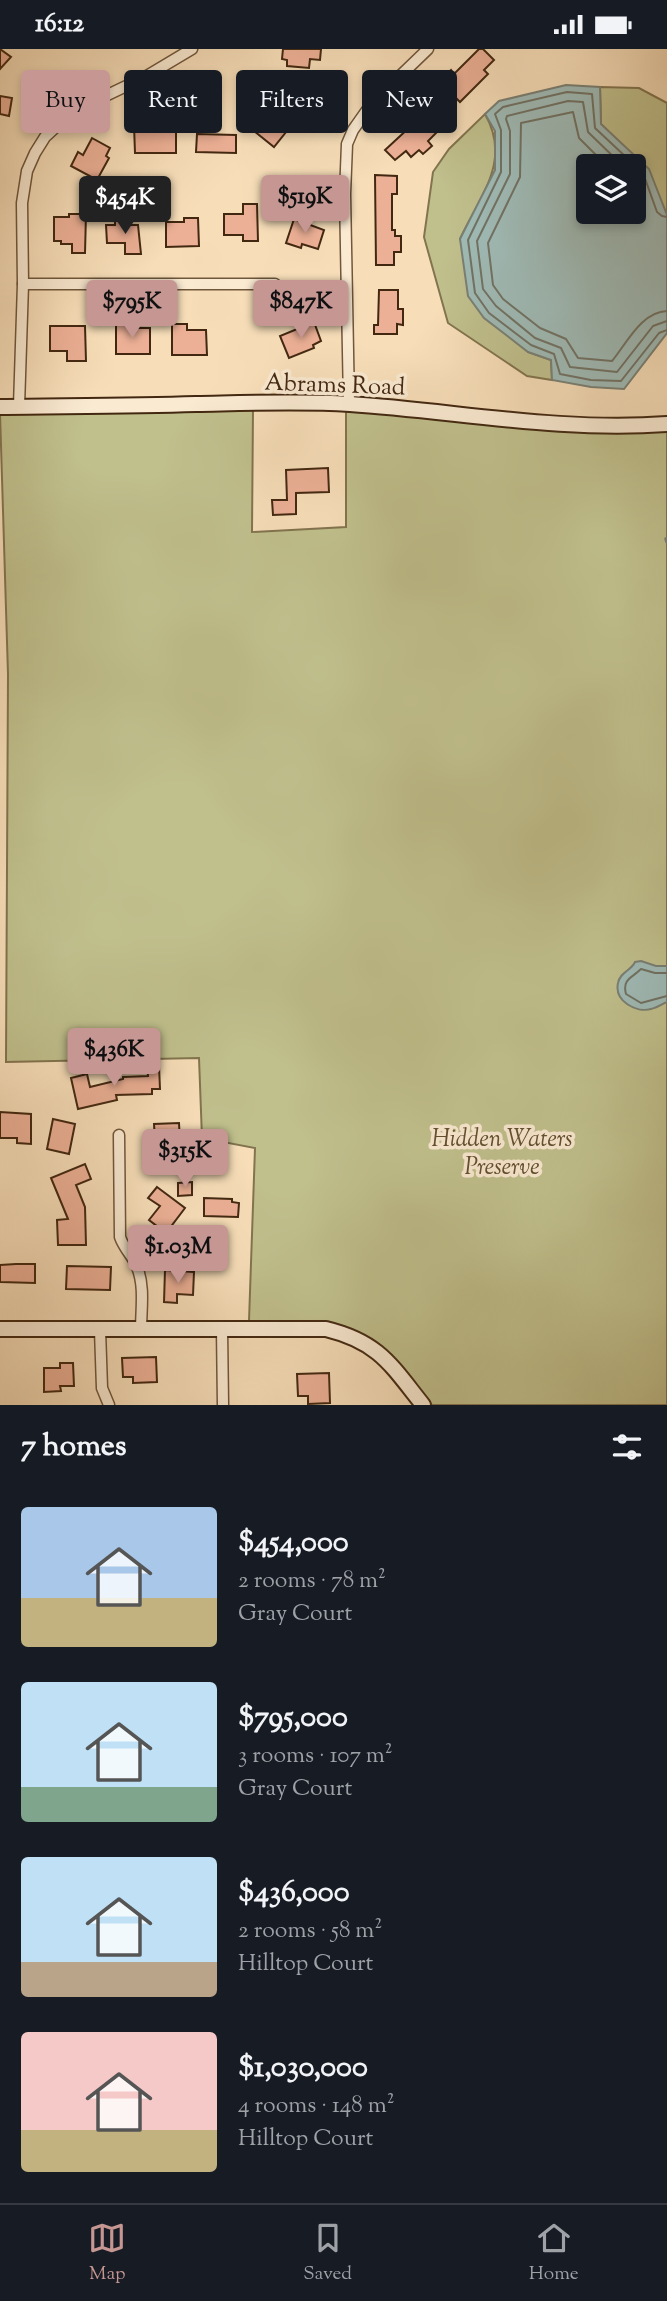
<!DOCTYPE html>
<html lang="en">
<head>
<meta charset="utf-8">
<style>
  body { margin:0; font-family:"Sorts Mill Goudy",serif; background:#20242c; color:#f1f3f6; height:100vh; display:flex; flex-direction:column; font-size:26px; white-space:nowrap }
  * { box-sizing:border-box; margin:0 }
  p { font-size:23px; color:#9ea1a6 }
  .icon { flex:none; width:38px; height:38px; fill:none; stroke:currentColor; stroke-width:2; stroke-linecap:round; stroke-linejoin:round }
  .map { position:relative; height:1356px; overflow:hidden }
  .drawer { display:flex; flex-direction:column; background:#171b24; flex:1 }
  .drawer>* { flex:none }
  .hud { position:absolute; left:21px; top:21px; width:626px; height:63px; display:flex; gap:14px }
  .fabs { position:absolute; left:576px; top:105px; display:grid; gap:14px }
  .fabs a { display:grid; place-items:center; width:70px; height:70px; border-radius:7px; background:#171b24; box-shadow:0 4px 10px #0003; font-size:35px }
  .price { position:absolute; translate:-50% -60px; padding:0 16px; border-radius:7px; background:#c59692; color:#111; font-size:23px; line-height:46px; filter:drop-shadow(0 2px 4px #0008) }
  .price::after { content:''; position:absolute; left:50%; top:42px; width:21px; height:16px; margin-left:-10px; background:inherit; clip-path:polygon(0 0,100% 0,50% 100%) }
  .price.current { background:#222; color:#fff }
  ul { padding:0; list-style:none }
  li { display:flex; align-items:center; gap:21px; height:175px; padding:0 21px }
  li span { display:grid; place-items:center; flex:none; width:196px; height:140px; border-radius:7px; color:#555 }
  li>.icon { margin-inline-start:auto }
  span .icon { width:84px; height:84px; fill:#fffc; stroke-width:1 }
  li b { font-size:30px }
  h2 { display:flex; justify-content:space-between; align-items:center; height:84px; padding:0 21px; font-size:30px }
  .chip { padding:0 24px; border-radius:7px; background:#171b24; box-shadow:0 4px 10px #0003; font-size:24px; line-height:63px }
  .chip.current { background:#c59692; color:#111 }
  .status { display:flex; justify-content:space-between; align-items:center; height:49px; padding:0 35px; background:#171b24; direction:ltr }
  .status svg { height:19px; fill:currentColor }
  .menu { display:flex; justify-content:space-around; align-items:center; height:98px; border-top:2px solid #363941; background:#171b24; font-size:19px; color:#9ea1a6 }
  .menu a { display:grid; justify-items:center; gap:4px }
  .menu .current { color:#c59692 }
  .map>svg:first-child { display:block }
  .green { fill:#c0c08d; stroke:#82744f; stroke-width:2 }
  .water { fill:#9fbbb7; stroke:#7a8075; stroke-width:2; fill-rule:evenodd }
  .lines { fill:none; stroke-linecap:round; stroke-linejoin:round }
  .shore { stroke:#717264; stroke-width:2 }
  .stream { stroke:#7a8075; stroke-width:3.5 }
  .building { fill:#ecb096; stroke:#432811; stroke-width:2 }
  .street-casing { stroke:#70563b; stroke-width:13 }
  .secondary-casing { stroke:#432811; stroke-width:18 }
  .street { stroke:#faead2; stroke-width:10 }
  .secondary { stroke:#faead2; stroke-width:14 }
  .labels { text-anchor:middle; stroke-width:7; stroke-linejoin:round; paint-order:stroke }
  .street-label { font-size:24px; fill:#432811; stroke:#faead2 }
  .park-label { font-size:24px; font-style:italic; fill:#624e30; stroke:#faead2 }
</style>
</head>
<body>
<div class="status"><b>16:12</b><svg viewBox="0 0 49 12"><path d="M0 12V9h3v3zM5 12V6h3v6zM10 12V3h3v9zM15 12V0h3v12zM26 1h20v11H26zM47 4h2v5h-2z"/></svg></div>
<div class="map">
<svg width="667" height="1356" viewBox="0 0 667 1356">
  <rect width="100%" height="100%" fill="#f7deb9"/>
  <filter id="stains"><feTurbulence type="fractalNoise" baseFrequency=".00286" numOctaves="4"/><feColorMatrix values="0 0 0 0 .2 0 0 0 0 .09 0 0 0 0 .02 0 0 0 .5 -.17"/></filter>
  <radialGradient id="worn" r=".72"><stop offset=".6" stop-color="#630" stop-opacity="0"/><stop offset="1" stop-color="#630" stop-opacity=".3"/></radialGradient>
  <g class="green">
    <path d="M 600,38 L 639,39 L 667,54 L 667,166 L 622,96 L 601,75 Z"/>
    <path d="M 485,65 C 512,112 480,147 460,190 L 528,303 L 551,311 L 552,331 L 527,327 L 448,274 L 424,188 L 433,123 L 449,100 Z"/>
    <path d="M 253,360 L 252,483 L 346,478 L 346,361 C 453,370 559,389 667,381 L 667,1356 L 432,1356 C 403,1321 376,1281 328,1274 C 306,1271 280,1274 258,1274 L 249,1272 L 255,1099 L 202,1089 L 199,1009 L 6,1013 L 8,625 L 0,364 Z"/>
  </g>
  <g class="water">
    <path d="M 566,36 L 600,38 L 601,75 L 649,120 L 667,166 L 667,284 L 624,340 L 591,338 L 552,331 L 551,311 L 528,303 L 484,269 L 468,247 L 460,190 L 495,121 L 495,82 L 485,65 L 499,52 ZM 634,117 L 634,163 L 588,163 L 588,117 Z"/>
    <path d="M 641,912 L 656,917 L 667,917 L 667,953 C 662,955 657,959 651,960 C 636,964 614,952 618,934 C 620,923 631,922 635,913 Z"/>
  </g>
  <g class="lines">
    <g class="shore">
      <path d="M 607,117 L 579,89 L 573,63 L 521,74 L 520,128 L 488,194 L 493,236 L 503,250 L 540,279 L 566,290 L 578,309 L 612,312 C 627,294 641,263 667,262"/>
      <path d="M 623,117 L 588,83 L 583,53 L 568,52 L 507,67 L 506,70 L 510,82 L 510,125 L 477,192 L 483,240 L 496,257 L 535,289 L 561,299 L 570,318 L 617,323 L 653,277 L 667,272"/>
      <path d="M 667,168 L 662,167 L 657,163 L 643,124 L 595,79 L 592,45 L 567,43 L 503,58 L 495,65 L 501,81 L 501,123 L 468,191 L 475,244 L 489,264 L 531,296 L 554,305 L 560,325 L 591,331 L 621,332 L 659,284 L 667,281"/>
      <path d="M 667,924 L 655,924 L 641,920 C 632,929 622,930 626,945 L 641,954 L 667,947"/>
    </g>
    <path class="stream" d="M 666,490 L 667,493"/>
  </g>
  <g class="building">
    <path d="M 0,0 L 11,8 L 0,20 Z"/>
    <path d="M 283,0 L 321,0 L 320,11 L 310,10 L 309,19 L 287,17 L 287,11 L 282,10 Z"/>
    <path d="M 479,0 L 483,0 L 494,11 L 484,21 L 488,25 L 460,53 L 439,32 L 451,21 L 454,25 Z"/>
    <path d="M 0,47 L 12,49 L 9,67 L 0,65 Z"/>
    <path d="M 277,53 L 298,68 L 274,98 L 254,82 Z"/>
    <path d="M 424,65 L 439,81 L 428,92 L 432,97 L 423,105 L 419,101 L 411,108 L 406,102 L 395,111 L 385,101 Z"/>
    <path d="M 161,75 L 176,75 L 176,104 L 135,104 L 134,76 Z"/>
    <path d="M 197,85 L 236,86 L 236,104 L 196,103 Z"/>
    <path d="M 92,89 L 110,99 L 106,107 L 109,109 L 97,131 L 71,117 L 78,103 L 83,106 Z"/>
    <path d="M 375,126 L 397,127 L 397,145 L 392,145 L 392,181 L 395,181 L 395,187 L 401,187 L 401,203 L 394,203 L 394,216 L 376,216 Z"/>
    <path d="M 283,154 L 295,158 L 292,170 L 279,166 Z"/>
    <path d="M 243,155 L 257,155 L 258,192 L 243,192 L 243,186 L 224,186 L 224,165 L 243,165 Z"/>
    <path d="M 69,165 L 86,165 L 85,204 L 72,204 L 72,195 L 61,195 L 61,192 L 54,192 L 54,168 L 69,168 Z"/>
    <path d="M 184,169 L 198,169 L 199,197 L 166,198 L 166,173 L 184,173 Z"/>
    <path d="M 115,170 L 130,170 L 130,176 L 138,176 L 141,205 L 125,205 L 125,194 L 107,194 L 106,176 L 115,176 Z"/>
    <path d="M 294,170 L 324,181 L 318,200 L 302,195 L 301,199 L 286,194 Z"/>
    <path d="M 379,241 L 398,241 L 398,260 L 403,260 L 403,276 L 397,275 L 397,285 L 374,285 L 374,276 L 378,276 Z"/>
    <path d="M 314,273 L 321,292 L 313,296 L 314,299 L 289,309 L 280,287 Z"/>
    <path d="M 132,274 L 132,279 L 150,279 L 150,305 L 116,305 L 116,275 Z"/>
    <path d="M 172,275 L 187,275 L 187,281 L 206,281 L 207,306 L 172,306 Z"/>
    <path d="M 50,277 L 85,277 L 86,312 L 67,312 L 67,302 L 50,302 Z"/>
    <path d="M 328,419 L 329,443 L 296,444 L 296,465 L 273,466 L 272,451 L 287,451 L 286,421 Z"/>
    <path d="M 147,1017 L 159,1017 L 160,1040 L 152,1040 L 152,1045 L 116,1046 L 117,1051 L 78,1060 L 71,1029 L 87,1025 L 90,1038 L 123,1030 L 123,1028 L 148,1027 Z"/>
    <path d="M 0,1063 L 31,1065 L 31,1095 L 17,1094 L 17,1089 L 0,1089 Z"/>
    <path d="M 53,1070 L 75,1075 L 69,1105 L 47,1100 Z"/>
    <path d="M 179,1074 L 181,1112 L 162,1113 L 161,1090 L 155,1091 L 154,1075 Z"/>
    <path d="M 213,1108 L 225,1109 L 224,1122 L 212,1122 Z"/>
    <path d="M 85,1115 L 91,1130 L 76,1136 L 85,1158 L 86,1196 L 58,1196 L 57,1171 L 68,1170 L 51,1129 Z"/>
    <path d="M 192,1133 L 192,1146 L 178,1147 L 178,1134 Z"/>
    <path d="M 157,1138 L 185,1159 L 166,1184 L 149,1171 L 160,1157 L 148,1149 Z"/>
    <path d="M 204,1149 L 232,1150 L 232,1153 L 239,1154 L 238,1168 L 204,1167 Z"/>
    <path d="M 16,1215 L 35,1215 L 35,1234 L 0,1233 L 0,1216 Z"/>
    <path d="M 67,1217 L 111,1218 L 110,1241 L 66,1240 Z"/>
    <path d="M 165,1221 L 194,1223 L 193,1246 L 177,1245 L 177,1254 L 164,1253 Z"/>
    <path d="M 156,1308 L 157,1333 L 133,1334 L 133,1328 L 123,1328 L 122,1309 Z"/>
    <path d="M 60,1314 L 73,1314 L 74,1337 L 60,1337 L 61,1342 L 44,1343 L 44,1319 L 60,1319 Z"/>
    <path d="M 329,1324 L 330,1354 L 308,1355 L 308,1347 L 298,1347 L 297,1325 Z"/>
  </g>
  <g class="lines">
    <defs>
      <g id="street">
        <path d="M 23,235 L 275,235"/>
        <path d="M 349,355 L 345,145 L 347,95 L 353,81 L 372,54 L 428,0"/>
        <path d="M 19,357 L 23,235 L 22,154 L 27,122 L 35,104 L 45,88 L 72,63 L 145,28 L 192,0"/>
        <path d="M 119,1086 L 120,1188 C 124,1200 133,1207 137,1218 C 145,1237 141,1261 141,1281"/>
        <path d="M 222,1280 L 223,1356"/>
        <path d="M 100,1281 L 102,1339 L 109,1356"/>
      </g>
      <g id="secondary">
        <path d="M 0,358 C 65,357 131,357 196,355 C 247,354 299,352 350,355 C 456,362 560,383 667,375"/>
        <path d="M 0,1280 L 326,1280 C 379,1293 391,1316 423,1356"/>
      </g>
    </defs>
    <use href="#street" class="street-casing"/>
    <use href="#secondary" class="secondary-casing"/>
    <use href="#street" class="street"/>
    <use href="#secondary" class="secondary"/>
  </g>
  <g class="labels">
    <g class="street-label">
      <text transform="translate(335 335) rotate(2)" y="8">Abrams Road</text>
    </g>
    <g class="park-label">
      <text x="502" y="1097">Hidden Waters<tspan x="502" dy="28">Preserve</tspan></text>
    </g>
  </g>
  <rect width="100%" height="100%" filter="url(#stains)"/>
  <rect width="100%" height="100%" fill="url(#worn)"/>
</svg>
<div class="fabs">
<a><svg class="icon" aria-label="layers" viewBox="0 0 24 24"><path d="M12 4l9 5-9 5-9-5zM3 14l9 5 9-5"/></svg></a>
</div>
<b class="price" style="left:305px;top:186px">$519K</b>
<b class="price current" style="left:125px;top:187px">$454K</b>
<b class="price" style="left:132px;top:291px">$795K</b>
<b class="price" style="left:301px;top:291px">$847K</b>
<b class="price" style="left:114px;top:1039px">$436K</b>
<b class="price" style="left:185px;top:1140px">$315K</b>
<b class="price" style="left:178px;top:1236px">$1.03M</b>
<div class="hud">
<a class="chip current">Buy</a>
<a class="chip">Rent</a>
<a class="chip">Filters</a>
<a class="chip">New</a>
</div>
</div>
<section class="drawer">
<h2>7 homes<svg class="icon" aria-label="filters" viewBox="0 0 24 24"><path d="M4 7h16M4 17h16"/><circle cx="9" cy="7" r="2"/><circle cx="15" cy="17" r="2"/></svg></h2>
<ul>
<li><span style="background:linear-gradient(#a9c7e8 65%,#c2b280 0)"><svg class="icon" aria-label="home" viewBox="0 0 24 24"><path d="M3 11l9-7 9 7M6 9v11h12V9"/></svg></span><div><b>$454,000</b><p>2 rooms · 78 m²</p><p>Gray Court</p></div></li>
<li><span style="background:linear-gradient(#bfe0f5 75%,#7fa58c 0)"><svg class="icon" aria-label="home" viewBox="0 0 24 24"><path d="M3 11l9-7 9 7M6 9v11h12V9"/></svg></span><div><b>$795,000</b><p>3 rooms · 107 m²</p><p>Gray Court</p></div></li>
<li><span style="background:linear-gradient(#bfe0f5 75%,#b9a48a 0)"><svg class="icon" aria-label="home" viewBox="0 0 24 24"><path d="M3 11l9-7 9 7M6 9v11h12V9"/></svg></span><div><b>$436,000</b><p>2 rooms · 58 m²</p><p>Hilltop Court</p></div></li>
<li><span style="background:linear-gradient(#f6c9c9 70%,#c2b280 0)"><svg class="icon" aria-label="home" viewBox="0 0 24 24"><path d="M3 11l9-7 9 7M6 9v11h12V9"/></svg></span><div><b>$1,030,000</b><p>4 rooms · 148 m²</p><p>Hilltop Court</p></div></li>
</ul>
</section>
<nav class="menu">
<a class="current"><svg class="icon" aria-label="map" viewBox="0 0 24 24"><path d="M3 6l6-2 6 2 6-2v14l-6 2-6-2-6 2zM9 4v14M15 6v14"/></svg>Map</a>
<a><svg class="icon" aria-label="saved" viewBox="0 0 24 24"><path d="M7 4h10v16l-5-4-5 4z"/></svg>Saved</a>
<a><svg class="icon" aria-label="home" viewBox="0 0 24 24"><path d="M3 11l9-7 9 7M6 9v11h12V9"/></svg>Home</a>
</nav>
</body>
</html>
